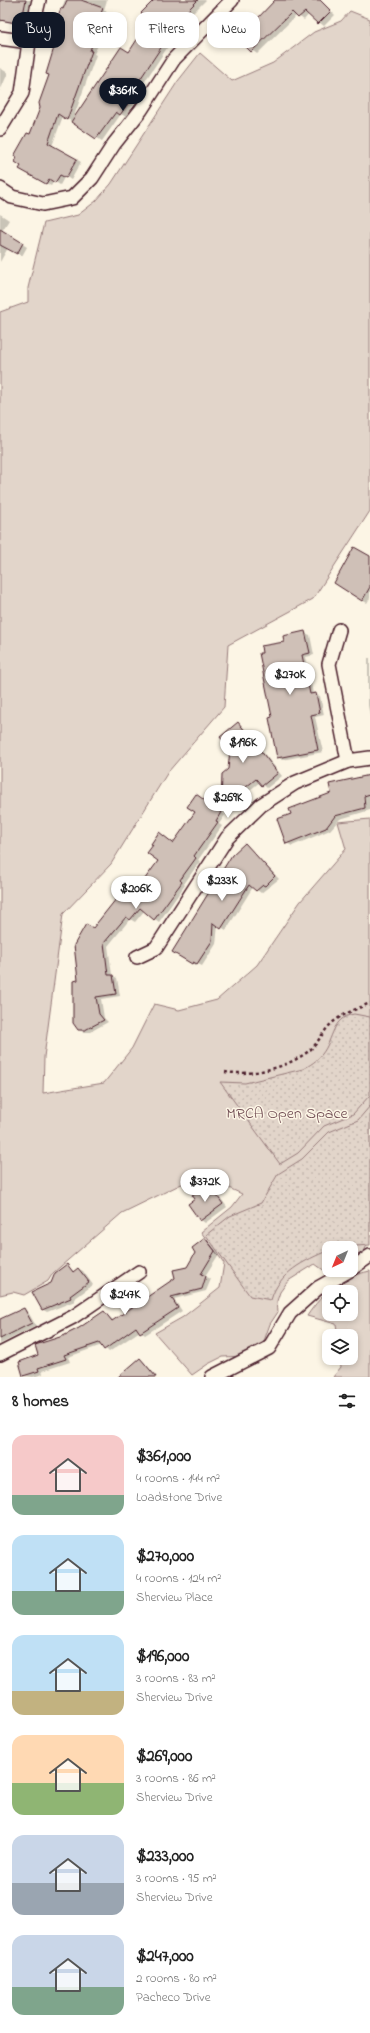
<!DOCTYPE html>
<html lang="en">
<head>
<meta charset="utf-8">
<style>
  body { margin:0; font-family:"Indie Flower",sans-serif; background:#f2f2f2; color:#222; height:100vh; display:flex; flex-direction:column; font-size:15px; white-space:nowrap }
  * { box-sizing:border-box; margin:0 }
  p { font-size:13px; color:#767676 }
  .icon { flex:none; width:22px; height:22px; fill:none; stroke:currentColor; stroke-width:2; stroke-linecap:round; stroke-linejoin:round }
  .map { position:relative; height:1377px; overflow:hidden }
  .side { display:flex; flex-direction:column; background:#fff; flex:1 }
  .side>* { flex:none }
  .top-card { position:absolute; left:12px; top:12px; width:346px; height:36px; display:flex; gap:8px }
  .needle { width:26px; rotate:223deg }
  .fabs { position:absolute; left:322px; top:1241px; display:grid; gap:8px }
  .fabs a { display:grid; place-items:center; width:36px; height:36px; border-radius:8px; background:#fff; box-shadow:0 2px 6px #0003; font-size:20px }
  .price { position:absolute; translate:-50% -34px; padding:0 9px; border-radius:14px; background:#fff; color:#222; font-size:13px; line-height:26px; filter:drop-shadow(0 1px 2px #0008) }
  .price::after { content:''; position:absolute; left:50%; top:24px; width:12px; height:9px; margin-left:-6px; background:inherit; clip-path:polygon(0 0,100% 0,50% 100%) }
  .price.current { background:#111827; color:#fff }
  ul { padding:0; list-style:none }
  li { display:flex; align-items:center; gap:12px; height:100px; padding:0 12px }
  li span { display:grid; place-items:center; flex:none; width:112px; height:80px; border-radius:12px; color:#555 }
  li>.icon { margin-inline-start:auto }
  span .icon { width:48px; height:48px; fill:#fffc; stroke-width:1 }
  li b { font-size:17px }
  h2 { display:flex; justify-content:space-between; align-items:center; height:48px; padding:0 12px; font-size:17px }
  .tag { padding:0 14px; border-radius:12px; background:#fff; box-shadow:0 2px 6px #0003; font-size:14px; line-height:36px }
  .tag.current { background:#111827; color:#fff }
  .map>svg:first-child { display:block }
  .grass { fill:#e2d5ca; stroke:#967a7a; fill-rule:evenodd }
  .park { fill:url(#park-dots); stroke:#967a7a }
  .shadow { fill:#0003 }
  .building { fill:#cfc0b7; stroke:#4a1f2b }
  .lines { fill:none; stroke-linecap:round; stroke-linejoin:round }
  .minor-casing { stroke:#4a1f2b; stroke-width:16 }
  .path { stroke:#4a1f2b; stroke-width:2.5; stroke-dasharray:3 3; stroke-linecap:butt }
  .minor { stroke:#fcf5e5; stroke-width:13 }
  .labels { text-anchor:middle; stroke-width:3; stroke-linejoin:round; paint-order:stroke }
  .park-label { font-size:16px; fill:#704c53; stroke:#fcf5e5 }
</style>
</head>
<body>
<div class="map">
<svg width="370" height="1377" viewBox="0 0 370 1377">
  <defs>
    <pattern id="park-dots" width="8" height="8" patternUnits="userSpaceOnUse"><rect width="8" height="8" fill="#e2d5ca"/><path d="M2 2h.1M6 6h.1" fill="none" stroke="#c3b6ae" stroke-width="1.8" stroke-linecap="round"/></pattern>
  </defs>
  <rect width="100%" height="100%" fill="#fcf5e5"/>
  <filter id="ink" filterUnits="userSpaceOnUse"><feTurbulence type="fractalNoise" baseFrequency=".025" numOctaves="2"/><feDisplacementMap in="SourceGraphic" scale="8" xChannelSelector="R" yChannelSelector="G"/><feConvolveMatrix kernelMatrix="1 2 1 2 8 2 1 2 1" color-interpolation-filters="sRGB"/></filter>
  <g filter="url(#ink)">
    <g class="grass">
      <path d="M 350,11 L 370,19 L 370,511 L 313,599 L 228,645 L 224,707 L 168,772 L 111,864 L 63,914 L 44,1057 L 43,1093 L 104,1083 L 132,1048 L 154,1004 L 179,1010 L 217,1000 L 257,965 L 300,902 L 346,849 L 338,822 L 370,819 L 370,1237 L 364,1252 L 351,1260 L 351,1248 L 329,1248 L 329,1270 L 335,1270 L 329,1274 L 315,1264 L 288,1281 L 280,1292 L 277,1301 L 278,1312 L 270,1324 L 264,1341 L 257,1350 L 246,1356 L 222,1357 L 208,1364 L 192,1375 L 155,1333 L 183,1317 L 220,1288 L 224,1263 L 201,1232 L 232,1207 L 242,1194 L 200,1175 L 122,1213 L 53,1273 L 48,1281 L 24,1295 L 13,1292 L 0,1295 L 0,312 L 28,302 L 28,288 L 44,223 L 78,215 L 96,201 L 111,184 L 178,81 L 200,53 L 232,81 L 273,63 L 314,32 L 341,21 Z"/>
      <path d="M 370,1271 L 370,1377 L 333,1377 L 341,1367 L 340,1358 L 351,1358 L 351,1336 L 338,1336 L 336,1324 L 307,1316 C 323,1292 341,1277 370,1271 ZM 329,1292 L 351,1292 L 351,1314 L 329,1314 Z"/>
    </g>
    <g class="park">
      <path d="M 354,1014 L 370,1017 L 370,1095 L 353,1114 L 324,1126 L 298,1153 L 280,1164 L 220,1082 L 245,1083 L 303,1069 C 310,1065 317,1061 322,1054 C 334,1039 331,1018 354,1014 Z"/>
      <path d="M 370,1106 L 370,1245 L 329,1248 L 329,1250 C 304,1261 279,1272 271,1300 L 250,1296 L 206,1235 L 230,1216 L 261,1203 L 278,1174 L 302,1159 L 329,1132 L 358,1120 Z"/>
    </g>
    <g class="shadow">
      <path d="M 0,0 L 31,0 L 25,26 L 2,21 L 0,23 Z"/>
      <path d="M 65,0 L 107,0 L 104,10 L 107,11 L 95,44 L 98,45 L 94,54 L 96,55 L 73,119 L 129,53 L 151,21 L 156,0 L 206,0 L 187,19 L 190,22 L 175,36 L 131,102 L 134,104 L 126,117 L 121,114 L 102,141 L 63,116 L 52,146 L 81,162 L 71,180 L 65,176 L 60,185 L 54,181 L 51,186 L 21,169 L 50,75 L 58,29 L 55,27 Z"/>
      <path d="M 276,0 L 320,0 L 335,15 L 324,26 L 309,14 L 304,20 L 297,15 L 257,54 L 239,39 Z"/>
      <path d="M 0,68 L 8,73 L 0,91 Z"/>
      <path d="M 0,214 L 9,220 L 2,231 L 27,247 L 22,256 L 8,248 L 0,262 Z"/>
      <path d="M 370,557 L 370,598 L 367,603 L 335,583 Z"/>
      <path d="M 305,633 L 310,635 L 314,655 L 306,657 L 313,694 L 320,696 L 324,715 L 315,717 L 323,752 L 282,760 L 278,757 L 274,718 Z"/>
      <path d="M 368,658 L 370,658 L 370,717 L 368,705 Z"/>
      <path d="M 238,724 L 242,726 L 282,776 L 267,788 L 260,782 L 226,809 L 222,807 L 223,775 L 229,769 Z"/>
      <path d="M 370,776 L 370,810 L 340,819 L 330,830 L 292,846 L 287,843 L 292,814 Z"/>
      <path d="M 201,798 L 225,815 L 219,824 L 222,826 L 198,860 L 200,861 L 184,884 L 185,885 L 159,922 L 144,911 L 135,922 L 130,919 L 108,946 L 112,975 L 117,978 L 120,996 L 101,999 L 104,1018 L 108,1022 L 90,1032 L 83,1032 L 78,1029 L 79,981 L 94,929 L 128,886 L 137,892 L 160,861 L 164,836 L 174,843 L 196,812 Z"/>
      <path d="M 245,844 L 279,879 L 261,893 L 253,887 L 226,930 L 218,925 L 216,944 L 202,966 L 198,964 L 197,966 L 174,952 Z"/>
      <path d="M 209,1186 L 214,1189 L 227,1207 L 205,1223 L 201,1220 L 197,1199 L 205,1187 L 207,1188 Z"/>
      <path d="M 205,1239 L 209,1242 L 219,1254 L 205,1276 L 211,1279 L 206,1291 L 174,1299 L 182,1311 L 145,1335 L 140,1331 L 109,1352 L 102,1345 L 68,1357 L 70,1362 L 42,1371 L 43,1374 L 33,1377 L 24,1376 L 39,1356 L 64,1337 L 80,1329 L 104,1312 L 114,1321 L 176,1278 L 187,1268 Z"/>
      <path d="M 67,1265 L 74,1272 L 78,1269 L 83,1271 L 93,1285 L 74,1299 L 75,1301 L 47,1312 L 42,1309 L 52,1283 Z"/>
      <path d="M 24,1309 L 28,1312 L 36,1326 L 0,1344 L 0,1321 Z"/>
      <path d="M 140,1359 L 144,1362 L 157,1377 L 126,1377 Z"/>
    </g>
    <g class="building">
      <path d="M 0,0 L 26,0 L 21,24 L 0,20 Z"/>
      <path d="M 67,0 L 81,0 L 103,8 L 91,41 L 93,41 L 90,51 L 92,51 L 67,120 L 58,114 L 48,143 L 77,159 L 66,178 L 60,175 L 55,183 L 49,179 L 46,184 L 19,169 L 21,166 L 15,162 L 17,157 L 14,156 L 27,133 L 30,134 L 40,108 L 39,103 L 49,75 L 46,74 L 56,41 L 54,40 L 58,29 L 54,27 L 61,8 L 63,9 Z"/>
      <path d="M 154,0 L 198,0 L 183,15 L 186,18 L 170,34 L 127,99 L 130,101 L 120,115 L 116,112 L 96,139 L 71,122 L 121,47 L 129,52 L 149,21 L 141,13 Z"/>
      <path d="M 275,0 L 320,0 L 331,11 L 318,24 L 305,12 L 298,18 L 292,12 L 251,52 L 238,39 Z"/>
      <path d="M 0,229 L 23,243 L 17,254 L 0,245 Z"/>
      <path d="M 354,547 L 370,556 L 370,587 L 362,601 L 334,583 Z"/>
      <path d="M 305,631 L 310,653 L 302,655 L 310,694 L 316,693 L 320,713 L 311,715 L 318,750 L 277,758 L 269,718 L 272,717 L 259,653 L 262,653 L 261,646 L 284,642 L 283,636 Z"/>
      <path d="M 238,722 L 278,773 L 262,786 L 256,779 L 221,807 L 222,774 L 228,769 L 230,750 L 220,737 Z"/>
      <path d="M 370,775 L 370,794 L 364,796 L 365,808 L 335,816 L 326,828 L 286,844 L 277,819 L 291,814 L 289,809 L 331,793 L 329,784 Z"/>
      <path d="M 196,794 L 221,812 L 216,821 L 218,822 L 194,856 L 196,858 L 180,880 L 182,882 L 154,920 L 140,908 L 130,920 L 126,917 L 104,943 L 108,975 L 113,975 L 116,994 L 96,997 L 99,1014 L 104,1020 L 85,1030 L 78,1030 L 73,1023 L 73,981 L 78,980 L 74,945 L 86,924 L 93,928 L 128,884 L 136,891 L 158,861 L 147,853 L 153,845 L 151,844 L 159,832 L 173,843 L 195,812 L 187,807 Z"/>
      <path d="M 245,843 L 275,876 L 265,886 L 263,885 L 256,891 L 249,885 L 221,929 L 213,923 L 212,941 L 197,964 L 193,962 L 192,964 L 172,952 L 232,855 Z"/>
      <path d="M 209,1185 L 223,1204 L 200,1221 L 188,1204 L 195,1199 L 192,1195 L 205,1186 L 206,1188 Z"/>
      <path d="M 205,1238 L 215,1251 L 201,1274 L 206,1276 L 202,1289 L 171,1297 L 178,1308 L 140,1333 L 136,1327 L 104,1350 L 99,1343 L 64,1355 L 66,1359 L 38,1368 L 39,1371 L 23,1376 L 19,1362 L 38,1355 L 35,1345 L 63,1336 L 79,1328 L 104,1311 L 112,1321 L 175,1278 L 173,1270 L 187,1267 L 195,1253 L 192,1248 Z"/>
      <path d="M 67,1264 L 73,1272 L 78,1268 L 89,1282 L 70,1296 L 71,1298 L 42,1310 L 32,1292 L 51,1283 L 55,1273 Z"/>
      <path d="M 24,1308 L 32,1323 L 0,1339 L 0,1319 Z"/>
      <path d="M 140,1358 L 156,1377 L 118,1377 Z"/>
    </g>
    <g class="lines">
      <defs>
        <g id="minor">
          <path d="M 0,38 L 29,42"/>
          <path d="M 0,129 L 22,93 L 29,42 L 39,0"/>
          <path d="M 0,189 L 12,197 L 43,204 L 72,198 L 92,178 L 114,144 L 141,110 L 174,59 L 232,0"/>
          <path d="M 339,630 L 329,664 L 348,761"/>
          <path d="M 137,957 L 156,948 L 227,838 L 261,805 L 295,783 L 348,761 L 370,758"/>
          <path d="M 351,1269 L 370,1256"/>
          <path d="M 0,1354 L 73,1317 L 139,1272"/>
          <path d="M 212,1377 L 269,1348 L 290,1313 L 318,1288 L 350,1270"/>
        </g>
      </defs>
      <use href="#minor" class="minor-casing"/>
      <path class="path" d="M 225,1072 C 253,1076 288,1068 310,1050 C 319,1042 323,1031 332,1023 C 342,1014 357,1009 370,1003"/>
      <use href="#minor" class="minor"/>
    </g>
  </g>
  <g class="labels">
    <g class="park-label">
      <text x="287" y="1118">MRCA Open Space</text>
    </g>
  </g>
</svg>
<div class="fabs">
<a><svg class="needle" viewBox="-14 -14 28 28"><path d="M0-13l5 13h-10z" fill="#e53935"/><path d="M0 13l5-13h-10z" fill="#767676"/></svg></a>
<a><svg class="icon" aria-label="locate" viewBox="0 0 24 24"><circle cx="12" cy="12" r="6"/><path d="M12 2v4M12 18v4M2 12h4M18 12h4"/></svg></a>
<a><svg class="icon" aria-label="layers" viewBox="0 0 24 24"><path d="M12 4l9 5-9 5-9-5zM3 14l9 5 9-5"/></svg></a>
</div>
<b class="price current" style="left:123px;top:112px">$361K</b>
<b class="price" style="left:290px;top:696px">$270K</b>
<b class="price" style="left:243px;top:764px">$196K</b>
<b class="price" style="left:228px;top:819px">$269K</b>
<b class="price" style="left:222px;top:902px">$233K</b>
<b class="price" style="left:136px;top:910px">$206K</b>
<b class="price" style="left:205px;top:1203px">$372K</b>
<b class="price" style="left:125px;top:1316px">$247K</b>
<div class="top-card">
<a class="tag current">Buy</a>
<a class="tag">Rent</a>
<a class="tag">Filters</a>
<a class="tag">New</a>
</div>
</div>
<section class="side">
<h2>8 homes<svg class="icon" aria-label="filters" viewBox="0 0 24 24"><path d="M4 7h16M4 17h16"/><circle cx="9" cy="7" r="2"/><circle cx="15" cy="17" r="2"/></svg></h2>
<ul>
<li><span style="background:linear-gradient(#f6c9c9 75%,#7fa58c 0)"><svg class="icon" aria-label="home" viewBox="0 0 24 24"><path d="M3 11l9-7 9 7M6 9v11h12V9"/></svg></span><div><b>$361,000</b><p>4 rooms · 144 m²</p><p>Loadstone Drive</p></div></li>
<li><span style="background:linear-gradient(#bfe0f5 70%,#7fa58c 0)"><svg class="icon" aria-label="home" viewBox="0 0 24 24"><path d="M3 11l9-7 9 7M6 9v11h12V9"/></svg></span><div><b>$270,000</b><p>4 rooms · 124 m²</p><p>Sherview Place</p></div></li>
<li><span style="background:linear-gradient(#bfe0f5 70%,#c2b280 0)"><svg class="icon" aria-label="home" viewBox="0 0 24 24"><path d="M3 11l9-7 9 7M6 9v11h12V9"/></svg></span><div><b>$196,000</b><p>3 rooms · 83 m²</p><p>Sherview Drive</p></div></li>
<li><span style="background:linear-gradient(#ffd9b3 60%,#8fb573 0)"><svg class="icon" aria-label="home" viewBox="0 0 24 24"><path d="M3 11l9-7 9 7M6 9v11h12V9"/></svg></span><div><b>$269,000</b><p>3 rooms · 86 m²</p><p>Sherview Drive</p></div></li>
<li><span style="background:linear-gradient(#c9d6e8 60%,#9aa5b1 0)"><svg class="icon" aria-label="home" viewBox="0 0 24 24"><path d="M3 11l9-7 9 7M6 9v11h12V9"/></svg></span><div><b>$233,000</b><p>3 rooms · 95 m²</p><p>Sherview Drive</p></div></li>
<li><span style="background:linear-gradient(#c9d6e8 65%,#7fa58c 0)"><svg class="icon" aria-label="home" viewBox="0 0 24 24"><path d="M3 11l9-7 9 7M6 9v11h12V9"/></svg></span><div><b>$247,000</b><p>2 rooms · 80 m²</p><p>Pacheco Drive</p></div></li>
</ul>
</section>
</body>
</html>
